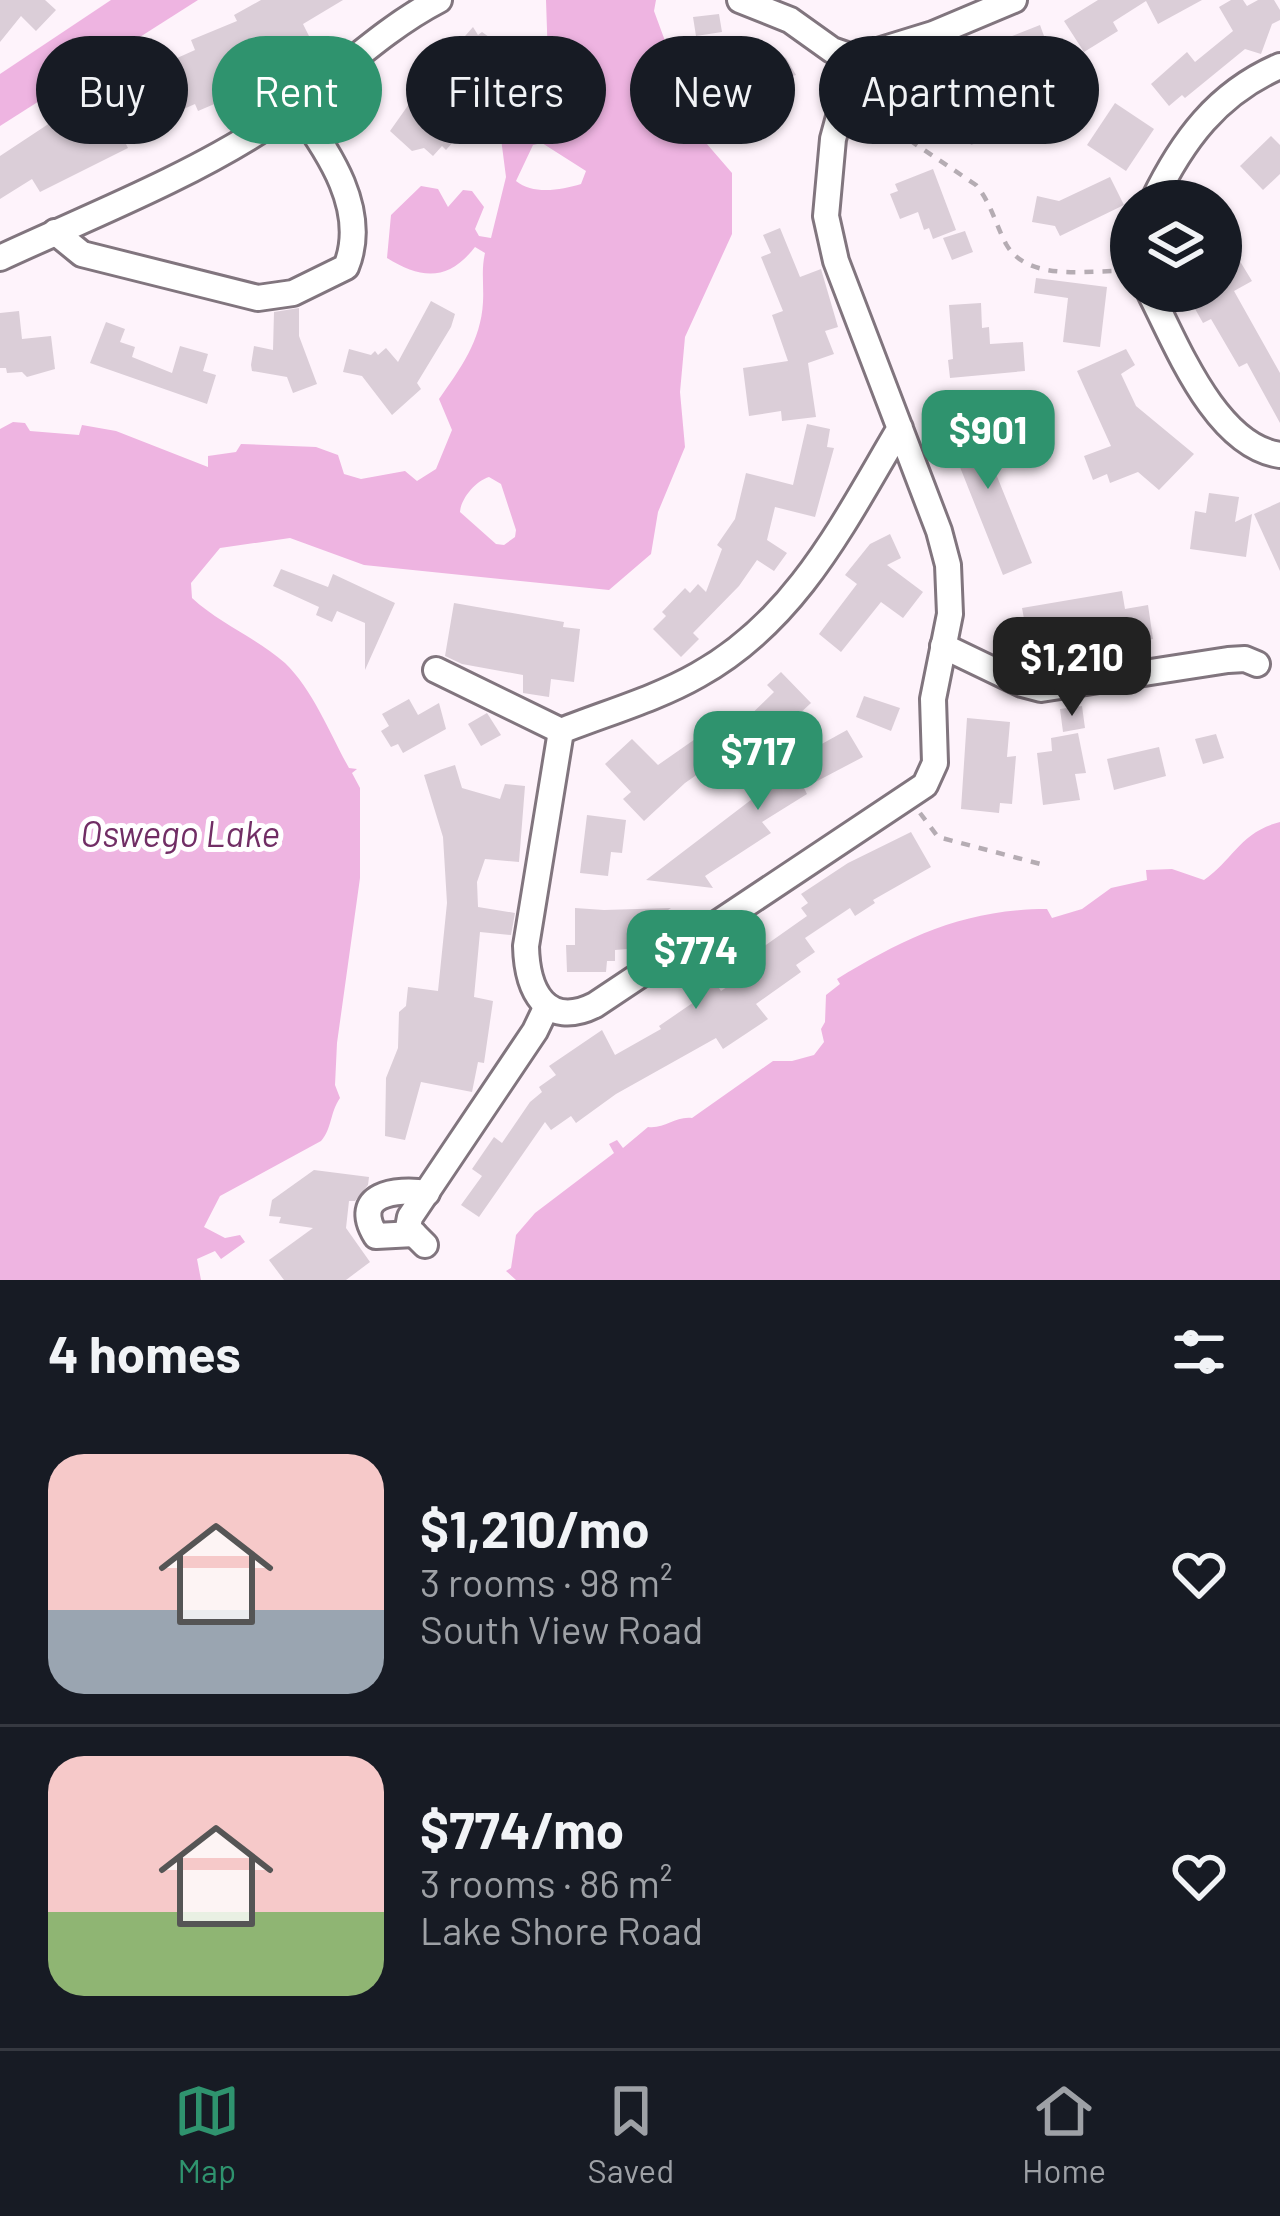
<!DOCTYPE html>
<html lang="en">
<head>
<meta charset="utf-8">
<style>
  body { margin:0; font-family:Barlow,sans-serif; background:#20242c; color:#f1f3f6; height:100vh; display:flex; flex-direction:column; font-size:45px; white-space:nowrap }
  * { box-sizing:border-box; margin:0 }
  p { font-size:39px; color:#9ea1a6 }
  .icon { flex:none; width:66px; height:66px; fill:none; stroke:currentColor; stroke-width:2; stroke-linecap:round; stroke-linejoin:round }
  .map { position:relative; height:1280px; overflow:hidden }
  .panel { display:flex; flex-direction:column; background:#171b24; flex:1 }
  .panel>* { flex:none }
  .top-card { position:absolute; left:36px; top:36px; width:1209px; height:108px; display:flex; gap:24px }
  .fabs { position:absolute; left:1110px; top:180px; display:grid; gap:24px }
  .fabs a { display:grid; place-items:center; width:132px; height:132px; border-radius:50%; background:#171b24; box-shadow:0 3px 9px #0004; font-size:60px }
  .price { position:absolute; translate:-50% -102px; padding:0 27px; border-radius:24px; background:#2f936e; color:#fff; font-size:39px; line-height:78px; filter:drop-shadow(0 3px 6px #0008) }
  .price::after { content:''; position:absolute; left:50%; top:72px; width:36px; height:27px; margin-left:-18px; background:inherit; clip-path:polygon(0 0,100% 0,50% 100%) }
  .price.active { background:#222; color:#fff }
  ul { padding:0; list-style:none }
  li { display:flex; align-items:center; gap:36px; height:300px; padding:0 48px }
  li+li { border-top:3px solid #363941 }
  li span { display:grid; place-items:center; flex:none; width:336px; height:240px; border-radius:36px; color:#555 }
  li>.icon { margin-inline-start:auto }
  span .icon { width:144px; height:144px; fill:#fffc; stroke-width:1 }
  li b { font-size:51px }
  h2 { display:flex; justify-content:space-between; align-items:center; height:144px; padding:0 48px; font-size:51px }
  .pill { padding:0 42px; border-radius:54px; background:#171b24; box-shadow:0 3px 9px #0004; font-size:42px; line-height:108px }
  .pill.active { background:#2f936e; color:#fff }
  .dock { display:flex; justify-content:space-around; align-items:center; height:168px; border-top:3px solid #363941; background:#171b24; font-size:33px; color:#9ea1a6 }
  .dock a { display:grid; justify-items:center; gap:6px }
  .dock .active { color:#2f936e }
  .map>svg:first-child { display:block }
  .water { fill:#eeb4e1; fill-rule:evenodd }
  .building { fill:#dbced8 }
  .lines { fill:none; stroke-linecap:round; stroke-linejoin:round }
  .minor-casing { stroke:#81757e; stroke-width:30 }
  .path { stroke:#b5acb3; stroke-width:4.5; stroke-dasharray:9 9; stroke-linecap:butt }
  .minor { stroke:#fff; stroke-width:24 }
  .labels { text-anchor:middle; stroke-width:10; stroke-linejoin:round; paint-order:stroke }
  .water-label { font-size:36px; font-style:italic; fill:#712e65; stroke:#fff }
</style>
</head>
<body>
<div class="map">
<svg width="1280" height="1280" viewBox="0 0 1280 1280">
  <rect width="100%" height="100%" fill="#fef3fb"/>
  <g class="water">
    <path d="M 111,0 L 198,0 L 0,126 L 0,74 Z"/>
    <path d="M 546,0 L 656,0 L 654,11 L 700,136 L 732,173 L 732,234 L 685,337 L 680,392 L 685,447 L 658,512 L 651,554 L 609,590 L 364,565 L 290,538 L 220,548 L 191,583 L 192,598 C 220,624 257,638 285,663 C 313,690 330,734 349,768 L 357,769 L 352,773 L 360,788 L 360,878 L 337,1043 L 335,1085 L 340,1098 C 330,1112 332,1129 321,1141 L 220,1196 L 204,1227 L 225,1238 L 240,1235 L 245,1242 L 221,1259 L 215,1251 L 197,1259 L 201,1280 L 0,1280 L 0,429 L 13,422 L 25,423 L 30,431 L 79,435 L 82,425 L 116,431 L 208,467 L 208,456 L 236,452 L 241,444 L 316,447 L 338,455 L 344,474 L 361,479 L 405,471 L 417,481 L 436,469 L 452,430 L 439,399 C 460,369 481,341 483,302 C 484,285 481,270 485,253 L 475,247 C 448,282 421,279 387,258 L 391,215 L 421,186 L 438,189 L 448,207 L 463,190 L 472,191 L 484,207 L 475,229 L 479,236 L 491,238 L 506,177 L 499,123 L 540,101 L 549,90 ZM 542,143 L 586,171 L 581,184 C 561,190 533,195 516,181 L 533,145 ZM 489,477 L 501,484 L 516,530 L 515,537 L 504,545 L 496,544 L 460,512 C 461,498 476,481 489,477 Z"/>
    <path d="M 1280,822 L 1280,1280 L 516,1280 L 506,1271 L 511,1268 L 516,1235 L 535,1213 L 614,1153 L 609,1144 L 617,1140 L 623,1148 L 648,1127 C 665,1129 675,1116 692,1118 L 773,1061 L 792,1061 L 814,1055 L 824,1042 L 821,1029 L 825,1022 L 826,995 L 840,984 L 837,979 C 904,938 964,909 1047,909 L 1052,918 L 1082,909 L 1111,888 L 1147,880 L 1146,870 L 1172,869 L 1204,880 C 1233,860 1240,832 1280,822 Z"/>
  </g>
  <g class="building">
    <path d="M 0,0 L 45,0 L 56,10 L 36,31 L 21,16 L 0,42 Z"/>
    <path d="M 261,0 L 343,0 L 303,24 L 309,36 L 253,71 L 259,85 L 198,111 L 195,104 L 122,136 L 128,148 L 40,192 L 32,179 L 0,199 L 0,156 L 56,119 L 123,91 L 119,84 L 195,50 L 191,40 L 237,21 L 234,15 Z"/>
    <path d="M 1098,0 L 1202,0 L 1158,24 L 1146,1 L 1113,22 L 1118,31 L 1084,52 L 1064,21 Z"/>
    <path d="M 1231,0 L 1243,0 L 1247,6 L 1258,0 L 1274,0 L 1280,10 L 1280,20 L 1272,24 L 1261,54 L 1245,49 L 1185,98 L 1182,95 L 1169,106 L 1151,84 L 1187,52 L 1195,62 L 1233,31 L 1219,7 Z"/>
    <path d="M 719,14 L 722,32 L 696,36 L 693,17 Z"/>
    <path d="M 1040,25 L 1053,61 L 1007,79 L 989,45 Z"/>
    <path d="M 473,27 L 478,35 L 482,32 L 489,37 L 511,65 L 494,78 L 484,65 L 470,76 L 457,59 L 462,55 L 458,44 Z"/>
    <path d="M 772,52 L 786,58 L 796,75 L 757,87 L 750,81 L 751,66 L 761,55 Z"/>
    <path d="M 975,69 L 1001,134 L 971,145 L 962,123 L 955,126 L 951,116 L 944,119 L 931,86 L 934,80 Z"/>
    <path d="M 414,97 L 459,135 L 446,150 L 442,146 L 433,156 L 424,148 L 412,151 L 390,131 Z"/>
    <path d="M 1115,103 L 1154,129 L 1126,171 L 1087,145 Z"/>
    <path d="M 1271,136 L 1280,145 L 1280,174 L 1263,190 L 1240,166 Z"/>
    <path d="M 933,169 L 956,230 L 933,239 L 929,228 L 924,230 L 918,212 L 900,219 L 890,194 L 898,191 L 895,184 Z"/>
    <path d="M 1110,177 L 1124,205 L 1060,236 L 1055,226 L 1032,222 L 1037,196 L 1059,201 Z"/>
    <path d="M 780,228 L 800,277 L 821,269 L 838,327 L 825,331 L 834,354 L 808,363 L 816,417 L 782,421 L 781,411 L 749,416 L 743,368 L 788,361 L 772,315 L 783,311 L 761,257 L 771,253 L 763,235 Z"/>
    <path d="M 965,231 L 973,252 L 952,260 L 943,238 Z"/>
    <path d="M 1238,258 L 1252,281 L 1234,291 L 1280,373 L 1280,423 L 1247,363 L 1239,367 L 1211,319 L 1203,323 L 1185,291 L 1221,291 L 1221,268 Z"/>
    <path d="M 1036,278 L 1107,287 L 1100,347 L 1063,342 L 1068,298 L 1034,293 Z"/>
    <path d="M 431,301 L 455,314 L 451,327 L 417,383 L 421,389 L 392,415 L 362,376 L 343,372 L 349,349 L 371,355 L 375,351 L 378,355 L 386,348 L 398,362 Z"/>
    <path d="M 981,303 L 982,328 L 989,327 L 990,344 L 1023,342 L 1025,371 L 950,378 L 948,360 L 953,359 L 949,305 Z"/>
    <path d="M 299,308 L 299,336 L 317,384 L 293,393 L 287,377 L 252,371 L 251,365 L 254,346 L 273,350 L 274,312 Z"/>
    <path d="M 19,311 L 22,339 L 51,336 L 55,369 L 27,377 L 22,372 L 7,373 L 6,368 L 0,368 L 0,313 Z"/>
    <path d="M 106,322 L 125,329 L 120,342 L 135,347 L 132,357 L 172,373 L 180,346 L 208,354 L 203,371 L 216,375 L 207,404 L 90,363 Z"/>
    <path d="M 1126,349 L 1135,365 L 1121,374 L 1136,406 L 1194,454 L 1159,490 L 1138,472 L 1110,483 L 1107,474 L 1093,480 L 1084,456 L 1111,446 L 1077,371 Z"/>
    <path d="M 975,415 L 981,419 L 996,456 L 990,459 L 1032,563 L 1003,575 L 944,427 Z"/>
    <path d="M 807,424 L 830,429 L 827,447 L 834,448 L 815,517 L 775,507 L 767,540 L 787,553 L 774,571 L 757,560 L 739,586 L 693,633 L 699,639 L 681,657 L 653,629 L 666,616 L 662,612 L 685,588 L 690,593 L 698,584 L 706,592 L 722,549 L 717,545 L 735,519 L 746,473 L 793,485 Z"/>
    <path d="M 1209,493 L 1239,497 L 1235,522 L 1252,514 L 1246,557 L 1190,549 L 1195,511 L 1206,513 Z"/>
    <path d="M 1280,502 L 1280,571 L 1254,514 Z"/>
    <path d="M 890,534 L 901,558 L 887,565 L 923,592 L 903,618 L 881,602 L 841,652 L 819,634 L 857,584 L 845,575 L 870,544 Z"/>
    <path d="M 281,569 L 328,587 L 333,574 L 395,603 L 365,670 L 365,623 L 337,611 L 332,622 L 316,615 L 319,607 L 273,586 Z"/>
    <path d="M 1122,591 L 1125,609 L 1148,605 L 1153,639 L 1116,645 L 1114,635 L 1060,645 L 1059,639 L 1029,645 L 1022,608 Z"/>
    <path d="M 454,603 L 564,622 L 563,627 L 580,629 L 574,682 L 551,679 L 549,697 L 523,693 L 523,675 L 462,664 L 445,656 Z"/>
    <path d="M 781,672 L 811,703 L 797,716 L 792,711 L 748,754 L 734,731 L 774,692 L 767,685 Z"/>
    <path d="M 864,696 L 900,708 L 891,731 L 856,717 Z"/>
    <path d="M 409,699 L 418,715 L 439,703 L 446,729 L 403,753 L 398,744 L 391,747 L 381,731 L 389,726 L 382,714 Z"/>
    <path d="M 1082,706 L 1085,728 L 1063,732 L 1060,709 Z"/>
    <path d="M 487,713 L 501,735 L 481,746 L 468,724 Z"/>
    <path d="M 967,718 L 1010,722 L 1007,757 L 1016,756 L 1012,804 L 1000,803 L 999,813 L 961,809 Z"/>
    <path d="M 721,721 L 738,746 L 685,783 L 644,821 L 623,799 L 631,792 L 605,764 L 632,739 L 658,765 Z"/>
    <path d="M 847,730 L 863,757 L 804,788 L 807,794 L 762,822 L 771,833 L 705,876 L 713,888 L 646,880 L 768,787 L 762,777 Z"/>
    <path d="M 1078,733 L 1086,773 L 1075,774 L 1080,800 L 1043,805 L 1037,753 L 1052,751 L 1051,738 Z"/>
    <path d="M 1216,734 L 1224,758 L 1203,764 L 1195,739 Z"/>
    <path d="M 1159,747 L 1166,776 L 1114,790 L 1107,759 Z"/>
    <path d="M 455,765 L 462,788 L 500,799 L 505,784 L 525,786 L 519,862 L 485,859 L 477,882 L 478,907 L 515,913 L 511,935 L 480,932 L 474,997 L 493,1001 L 484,1063 L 478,1062 L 472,1092 L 421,1082 L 405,1140 L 385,1136 L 386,1078 L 398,1048 L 399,1012 L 406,1006 L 408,987 L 438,991 L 447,903 L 443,837 L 424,775 Z"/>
    <path d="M 587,815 L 626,820 L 622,853 L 611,852 L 608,876 L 580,873 Z"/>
    <path d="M 911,832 L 931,867 L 873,900 L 875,903 L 855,916 L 850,908 L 805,938 L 815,952 L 796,965 L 801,972 L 756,1004 L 768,1019 L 723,1049 L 716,1038 L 616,1094 L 576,1123 L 571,1116 L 551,1130 L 545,1122 L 479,1217 L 461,1205 L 482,1176 L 472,1169 L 494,1137 L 502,1143 L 530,1102 L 542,1092 L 539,1087 L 556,1075 L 549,1066 L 602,1030 L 615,1055 L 661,1029 L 659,1026 L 694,1002 L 678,979 L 702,963 L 721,991 L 749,972 L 729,944 L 750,929 L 763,947 L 807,916 L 801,908 L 808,903 L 801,894 L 848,863 Z"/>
    <path d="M 575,908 L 604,910 L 671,908 L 628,937 L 628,949 L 615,950 L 615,961 L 607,961 L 606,972 L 567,972 L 566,945 L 575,945 Z"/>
    <path d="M 314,1170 L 369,1177 L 368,1185 L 355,1201 L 349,1201 L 346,1228 L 370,1262 L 346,1280 L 284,1280 L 269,1260 L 313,1228 L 279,1223 L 281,1217 L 269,1216 L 272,1200 Z"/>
  </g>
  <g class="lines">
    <defs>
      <g id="minor">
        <path d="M 740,0 L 790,20 L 832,50 L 855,58 L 933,34 L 1014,0"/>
        <path d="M 855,58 L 833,139 L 826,216 L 836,261 L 939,531 L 948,565 L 950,614 L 933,699 L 935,763 L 925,785 L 595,1005 C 545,1030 527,989 526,946 L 561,731 C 606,713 656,699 698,675 C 797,620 844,522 900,428"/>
        <path d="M 1153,201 C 1182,141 1217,93 1280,66"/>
        <path d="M 55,232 L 82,254 L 258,298 L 293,293 L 346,267 C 369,211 329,152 296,107"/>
        <path d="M 0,258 C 86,218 188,178 267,126 C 326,87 377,32 439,0"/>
        <path d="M 1149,291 C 1176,343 1215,446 1280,455"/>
        <path d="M 943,646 L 1022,684 L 1041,689 L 1228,660 L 1245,659 L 1257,664"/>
        <path d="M 436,670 L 561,731"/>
        <path d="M 414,1234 L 376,1236 C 350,1194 396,1188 427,1193"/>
        <path d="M 425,1245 L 408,1228 L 410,1217 L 535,1031 L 547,1006"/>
      </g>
    </defs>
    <use href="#minor" class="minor-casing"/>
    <g class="path">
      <path d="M 865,110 L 976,185 C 991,203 995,223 1006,244 C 1029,284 1092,269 1131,271"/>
      <path d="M 920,813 L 938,837 L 1048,866"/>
    </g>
    <use href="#minor" class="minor"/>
  </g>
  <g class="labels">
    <g class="water-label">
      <text x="180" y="847">Oswego Lake</text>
    </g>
  </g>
</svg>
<div class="fabs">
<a><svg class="icon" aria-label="layers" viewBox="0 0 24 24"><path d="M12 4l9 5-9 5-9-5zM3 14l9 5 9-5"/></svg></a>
</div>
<b class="price" style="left:988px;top:492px">$901</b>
<b class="price active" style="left:1072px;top:719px">$1,210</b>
<b class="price" style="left:758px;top:813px">$717</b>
<b class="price" style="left:696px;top:1012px">$774</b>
<div class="top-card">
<a class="pill">Buy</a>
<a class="pill active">Rent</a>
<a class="pill">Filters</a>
<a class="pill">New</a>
<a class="pill">Apartment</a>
</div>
</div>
<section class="panel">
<h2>4 homes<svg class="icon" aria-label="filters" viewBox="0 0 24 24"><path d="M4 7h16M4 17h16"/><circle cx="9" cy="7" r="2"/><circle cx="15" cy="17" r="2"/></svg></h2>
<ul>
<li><span style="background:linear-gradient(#f6c9c9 65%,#9aa5b1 0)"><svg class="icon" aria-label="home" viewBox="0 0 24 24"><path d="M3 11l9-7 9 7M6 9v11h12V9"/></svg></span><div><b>$1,210/mo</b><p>3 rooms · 98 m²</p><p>South View Road</p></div><svg class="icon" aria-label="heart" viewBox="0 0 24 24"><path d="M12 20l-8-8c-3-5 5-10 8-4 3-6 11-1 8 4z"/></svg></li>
<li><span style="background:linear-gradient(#f6c9c9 65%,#8fb573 0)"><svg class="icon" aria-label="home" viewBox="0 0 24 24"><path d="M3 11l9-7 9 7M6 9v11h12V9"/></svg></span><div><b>$774/mo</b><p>3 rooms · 86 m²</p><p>Lake Shore Road</p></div><svg class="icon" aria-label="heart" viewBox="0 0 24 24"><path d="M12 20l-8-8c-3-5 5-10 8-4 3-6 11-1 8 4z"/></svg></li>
</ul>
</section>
<nav class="dock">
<a class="active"><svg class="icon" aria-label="map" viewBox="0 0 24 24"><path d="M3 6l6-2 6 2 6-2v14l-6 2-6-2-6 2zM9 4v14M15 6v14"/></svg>Map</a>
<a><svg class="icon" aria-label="saved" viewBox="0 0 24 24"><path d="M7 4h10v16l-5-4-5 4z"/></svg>Saved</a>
<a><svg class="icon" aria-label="home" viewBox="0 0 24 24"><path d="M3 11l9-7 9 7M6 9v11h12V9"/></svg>Home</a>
</nav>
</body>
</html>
